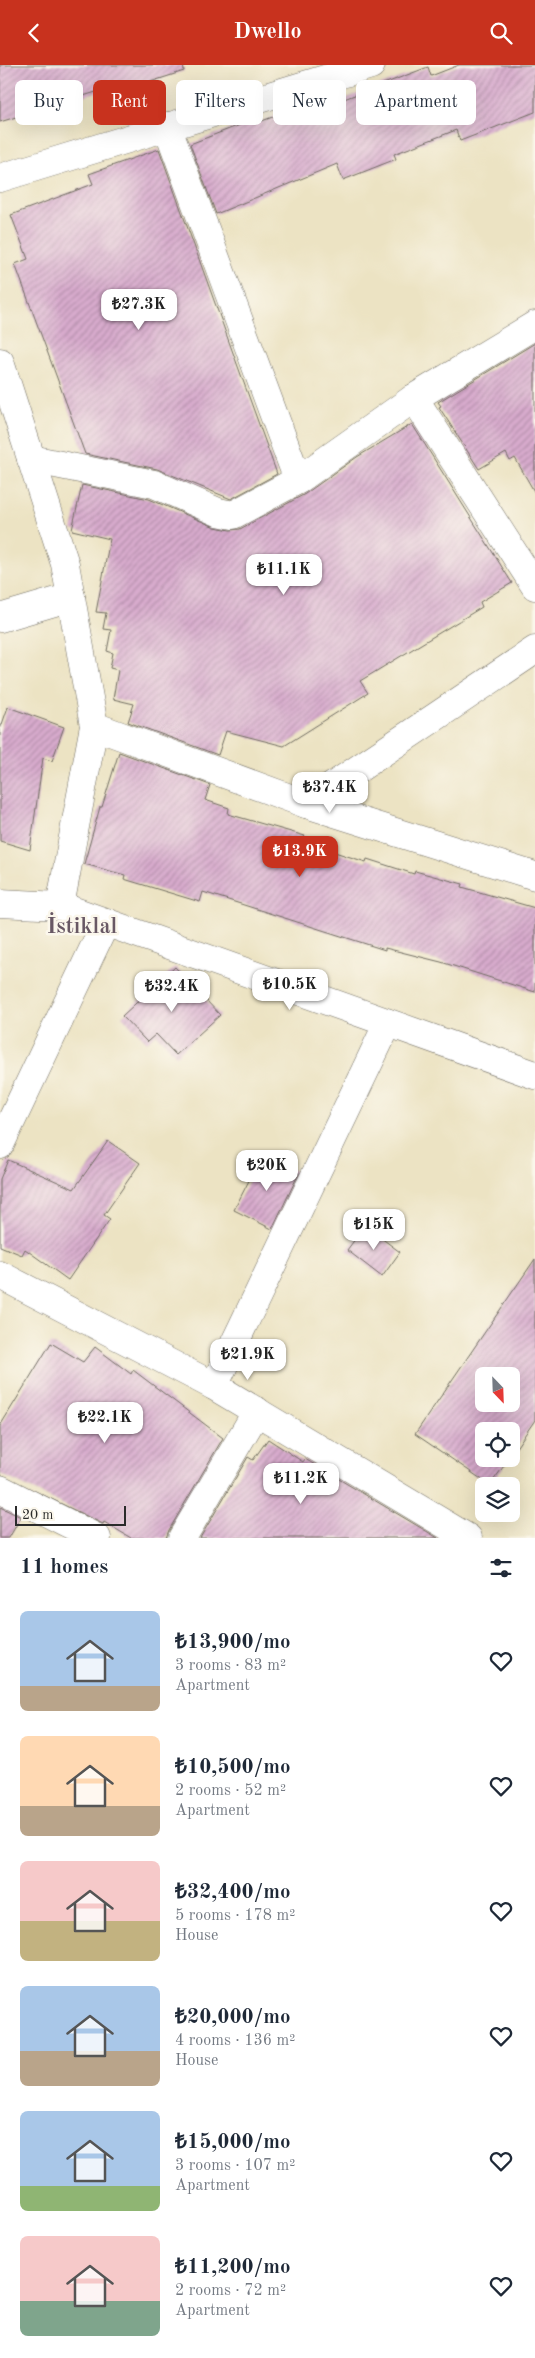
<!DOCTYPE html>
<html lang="en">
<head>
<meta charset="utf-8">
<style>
  body { margin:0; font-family:"Old Standard TT",serif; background:#f2f2f3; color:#1f2937; height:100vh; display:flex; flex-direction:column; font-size:19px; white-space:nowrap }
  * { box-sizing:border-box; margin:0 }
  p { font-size:16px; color:#747a83 }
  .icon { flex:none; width:28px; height:28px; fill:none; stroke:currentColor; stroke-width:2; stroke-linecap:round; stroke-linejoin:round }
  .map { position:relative; height:1473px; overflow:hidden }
  .panel { display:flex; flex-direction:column; background:#fff; flex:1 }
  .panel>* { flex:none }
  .hud { position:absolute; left:15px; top:15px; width:505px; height:45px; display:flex; gap:10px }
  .needle { width:32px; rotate:157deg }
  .fabs { position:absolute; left:475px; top:1302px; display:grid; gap:10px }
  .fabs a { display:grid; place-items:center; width:45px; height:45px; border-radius:8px; background:#fff; box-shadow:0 5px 20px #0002; font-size:25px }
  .scale { position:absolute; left:15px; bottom:12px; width:111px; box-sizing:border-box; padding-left:5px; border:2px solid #2b2b2b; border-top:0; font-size:14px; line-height:18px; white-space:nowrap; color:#2b2b2b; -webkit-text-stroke:4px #fbf7ec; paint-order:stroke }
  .price { position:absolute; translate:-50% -42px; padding:0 11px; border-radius:10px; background:#fff; color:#222; font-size:16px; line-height:32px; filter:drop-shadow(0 1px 2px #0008) }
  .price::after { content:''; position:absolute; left:50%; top:30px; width:15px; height:11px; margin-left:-8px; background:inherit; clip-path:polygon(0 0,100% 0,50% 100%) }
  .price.on { background:#c8321e; color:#fff }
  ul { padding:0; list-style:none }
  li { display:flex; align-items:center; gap:15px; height:125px; padding:0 20px }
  li span { display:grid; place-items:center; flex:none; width:140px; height:100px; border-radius:8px; color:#555 }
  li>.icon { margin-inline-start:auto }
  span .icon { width:60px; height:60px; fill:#fffc; stroke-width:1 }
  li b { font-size:21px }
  h2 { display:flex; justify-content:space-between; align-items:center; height:60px; padding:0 20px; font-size:21px }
  .chip { padding:0 18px; border-radius:8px; background:#fff; box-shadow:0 5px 20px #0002; font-size:18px; line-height:45px }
  .chip.on { background:#c8321e; color:#fff }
  header { display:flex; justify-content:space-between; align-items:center; height:65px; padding:0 20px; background:#c8321e; color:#fff; font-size:22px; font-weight:800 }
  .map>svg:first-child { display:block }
  .building { fill:url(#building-hatch); fill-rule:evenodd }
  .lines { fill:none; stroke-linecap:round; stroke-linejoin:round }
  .minor-casing { stroke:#6f6b60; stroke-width:29 }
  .minor { stroke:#fff; stroke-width:28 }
  .labels { text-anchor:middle; stroke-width:5; stroke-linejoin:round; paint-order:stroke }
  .district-label { font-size:22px; font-weight:bold; fill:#685864; stroke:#fbf7ec }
</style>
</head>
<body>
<header><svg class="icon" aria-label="back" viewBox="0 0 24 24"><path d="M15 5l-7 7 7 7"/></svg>Dwello<svg class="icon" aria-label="search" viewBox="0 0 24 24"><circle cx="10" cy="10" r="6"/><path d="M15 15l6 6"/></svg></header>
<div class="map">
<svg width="535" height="1473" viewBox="0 0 535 1473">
  <defs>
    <pattern id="building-hatch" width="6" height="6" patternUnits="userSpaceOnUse" patternTransform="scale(1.25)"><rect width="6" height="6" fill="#d8abcd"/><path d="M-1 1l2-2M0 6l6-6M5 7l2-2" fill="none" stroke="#af8ba7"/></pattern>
  </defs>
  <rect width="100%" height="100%" fill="#fbf7ec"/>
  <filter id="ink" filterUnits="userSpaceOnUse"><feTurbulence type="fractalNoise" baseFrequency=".02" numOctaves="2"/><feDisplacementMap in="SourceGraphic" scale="10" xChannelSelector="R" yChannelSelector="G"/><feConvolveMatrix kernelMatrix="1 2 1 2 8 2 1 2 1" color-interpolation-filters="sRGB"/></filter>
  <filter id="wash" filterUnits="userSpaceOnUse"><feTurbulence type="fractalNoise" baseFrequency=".0096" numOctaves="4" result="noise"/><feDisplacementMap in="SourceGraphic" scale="20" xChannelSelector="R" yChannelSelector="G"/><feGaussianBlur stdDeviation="1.12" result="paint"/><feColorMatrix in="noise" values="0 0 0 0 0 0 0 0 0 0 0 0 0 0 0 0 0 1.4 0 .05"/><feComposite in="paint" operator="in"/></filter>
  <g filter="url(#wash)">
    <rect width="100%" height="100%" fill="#ece3c3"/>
    <g id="blocks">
      <g class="building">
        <path d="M 0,0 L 183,0 L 184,6 L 98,34 L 96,27 L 0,57 Z"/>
        <path d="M 459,0 L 535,0 L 535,47 L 460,76 L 456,65 L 394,89 L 396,94 L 343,115 L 337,99 L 216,149 L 190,79 L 253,55 L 254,59 L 307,39 L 310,47 L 428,2 L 431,11 Z"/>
        <path d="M 159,84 L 277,409 L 231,434 L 157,404 L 85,389 L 15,199 L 28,194 L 11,150 L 93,119 L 89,109 Z"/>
        <path d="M 535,278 L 535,428 L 515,393 L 510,396 L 506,388 L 479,404 L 439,342 L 441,341 L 438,337 Z"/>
        <path d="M 412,359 L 512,518 L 480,537 L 482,542 L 360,616 L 368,628 L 284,681 L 226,666 L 218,690 L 128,657 L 134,639 L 113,634 L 118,605 L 110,603 L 113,588 L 107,586 L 111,565 L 103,564 L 106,548 L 96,547 L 110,474 L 72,465 L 82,420 L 149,434 L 215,462 L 230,465 L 240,464 L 305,429 L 357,392 Z"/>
        <path d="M 8,642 L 64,662 L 52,696 L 43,693 L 30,785 L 0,776 L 0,665 Z"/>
        <path d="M 119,687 L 210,720 L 205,735 L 229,743 L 228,749 L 305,771 L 303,777 L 366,797 L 367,794 L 414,809 L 415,806 L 463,819 L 462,822 L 535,843 L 535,927 L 441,897 L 385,883 L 385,885 L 203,827 L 200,837 L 124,814 L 125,810 L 84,799 L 100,742 L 102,742 Z"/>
        <path d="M 175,902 L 220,950 L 176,990 L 156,969 L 147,977 L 122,951 Z"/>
        <path d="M 108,1076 L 140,1098 L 104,1150 L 110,1154 L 68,1215 L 25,1184 L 22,1190 L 0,1181 L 0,1114 L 8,1095 L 74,1124 Z"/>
        <path d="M 262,1090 L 299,1108 L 272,1164 L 234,1145 Z"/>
        <path d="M 365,1161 L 400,1187 L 382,1212 L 347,1185 Z"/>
        <path d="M 535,1194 L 535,1355 L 511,1390 L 511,1366 L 484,1366 L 484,1394 L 509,1394 L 490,1420 L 415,1369 ZM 484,1311 L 511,1311 L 511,1339 L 484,1339 Z"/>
        <path d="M 51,1278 L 83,1297 L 95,1282 L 131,1309 L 133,1305 L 223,1373 L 169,1465 L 166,1473 L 131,1473 L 104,1457 L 103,1459 L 0,1409 L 0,1361 Z"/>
        <path d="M 268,1374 L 303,1397 L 305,1394 L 438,1473 L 200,1473 L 248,1392 L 253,1395 Z"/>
        <path d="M 0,1442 L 21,1452 L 9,1473 L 0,1473 Z"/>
      </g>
    </g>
  </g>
  <g filter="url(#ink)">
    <use href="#blocks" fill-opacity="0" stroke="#6f6b60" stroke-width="1"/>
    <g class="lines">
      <defs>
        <g id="minor">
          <path d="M 167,61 L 298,415"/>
          <path d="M 0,113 L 371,0"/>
          <path d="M 0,297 L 65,499 L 94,661 L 60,841"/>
          <path d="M 414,333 L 535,521"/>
          <path d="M 31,394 L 154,419 L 218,447 L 233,450 L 298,415 L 414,333 L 535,260"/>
          <path d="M 0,553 L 71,532"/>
          <path d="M 94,661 L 306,739 L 535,585"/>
          <path d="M 306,739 L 535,811"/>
          <path d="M 0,838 L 60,841 L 535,1010"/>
          <path d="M 0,1080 L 106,857"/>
          <path d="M 0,1210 L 214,1321 L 468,1473"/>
          <path d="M 214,1321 L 388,958"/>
          <path d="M 0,1424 L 97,1473"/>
          <path d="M 182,1473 L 257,1346"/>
        </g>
      </defs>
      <use href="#minor" class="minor-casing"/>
      <use href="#minor" class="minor"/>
    </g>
  </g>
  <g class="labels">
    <g class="district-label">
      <text x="82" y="868">İstiklal</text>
    </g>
  </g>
</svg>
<div class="fabs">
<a><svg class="needle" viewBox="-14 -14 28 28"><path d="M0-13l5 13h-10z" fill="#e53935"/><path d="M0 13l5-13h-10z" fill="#747a83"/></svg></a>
<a><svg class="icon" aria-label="locate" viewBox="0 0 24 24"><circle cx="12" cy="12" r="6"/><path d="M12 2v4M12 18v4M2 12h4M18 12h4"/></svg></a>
<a><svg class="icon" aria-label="layers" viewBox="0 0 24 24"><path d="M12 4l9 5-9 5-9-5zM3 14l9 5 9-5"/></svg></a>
</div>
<div class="scale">20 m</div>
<b class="price" style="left:139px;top:266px">₺27.3K</b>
<b class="price" style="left:284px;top:531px">₺11.1K</b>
<b class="price" style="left:330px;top:749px">₺37.4K</b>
<b class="price on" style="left:300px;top:813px">₺13.9K</b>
<b class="price" style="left:290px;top:946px">₺10.5K</b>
<b class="price" style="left:172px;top:948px">₺32.4K</b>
<b class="price" style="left:267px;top:1127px">₺20K</b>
<b class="price" style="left:374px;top:1186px">₺15K</b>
<b class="price" style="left:248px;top:1316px">₺21.9K</b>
<b class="price" style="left:105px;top:1379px">₺22.1K</b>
<b class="price" style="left:301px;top:1440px">₺11.2K</b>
<div class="hud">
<a class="chip">Buy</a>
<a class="chip on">Rent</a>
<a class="chip">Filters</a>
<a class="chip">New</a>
<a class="chip">Apartment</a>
</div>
</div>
<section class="panel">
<h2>11 homes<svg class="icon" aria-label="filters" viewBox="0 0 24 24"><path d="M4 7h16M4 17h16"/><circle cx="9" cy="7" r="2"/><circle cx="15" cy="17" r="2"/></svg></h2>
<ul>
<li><span style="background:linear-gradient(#a9c7e8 75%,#b9a48a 0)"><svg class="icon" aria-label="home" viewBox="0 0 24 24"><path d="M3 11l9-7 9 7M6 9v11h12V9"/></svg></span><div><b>₺13,900/mo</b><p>3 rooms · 83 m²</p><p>Apartment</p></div><svg class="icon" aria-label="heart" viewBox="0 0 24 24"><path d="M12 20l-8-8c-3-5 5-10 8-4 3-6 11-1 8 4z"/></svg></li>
<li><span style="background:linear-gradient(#ffd9b3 70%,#b9a48a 0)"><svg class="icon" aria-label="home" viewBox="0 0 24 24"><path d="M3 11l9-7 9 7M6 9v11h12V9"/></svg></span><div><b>₺10,500/mo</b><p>2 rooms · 52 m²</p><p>Apartment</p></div><svg class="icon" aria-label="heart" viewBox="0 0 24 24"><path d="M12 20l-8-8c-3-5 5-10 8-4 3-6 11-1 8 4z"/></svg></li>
<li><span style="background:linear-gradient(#f6c9c9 60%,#c2b280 0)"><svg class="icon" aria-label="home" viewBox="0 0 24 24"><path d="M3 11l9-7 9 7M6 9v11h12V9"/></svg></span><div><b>₺32,400/mo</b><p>5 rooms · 178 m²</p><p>House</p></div><svg class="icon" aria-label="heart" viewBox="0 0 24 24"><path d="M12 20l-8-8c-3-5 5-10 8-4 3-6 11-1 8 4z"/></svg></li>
<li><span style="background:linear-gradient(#a9c7e8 65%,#b9a48a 0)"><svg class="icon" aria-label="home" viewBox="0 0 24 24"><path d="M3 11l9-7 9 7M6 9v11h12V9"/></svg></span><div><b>₺20,000/mo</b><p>4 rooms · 136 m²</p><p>House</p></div><svg class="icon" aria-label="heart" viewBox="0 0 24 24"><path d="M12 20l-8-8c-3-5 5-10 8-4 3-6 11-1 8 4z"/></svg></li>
<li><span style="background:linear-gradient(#a9c7e8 75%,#8fb573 0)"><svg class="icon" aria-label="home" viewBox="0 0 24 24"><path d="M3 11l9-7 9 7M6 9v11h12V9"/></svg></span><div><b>₺15,000/mo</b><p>3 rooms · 107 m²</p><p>Apartment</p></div><svg class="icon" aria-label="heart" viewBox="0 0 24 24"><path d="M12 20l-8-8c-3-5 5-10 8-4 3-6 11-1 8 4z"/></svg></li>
<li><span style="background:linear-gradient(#f6c9c9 65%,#7fa58c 0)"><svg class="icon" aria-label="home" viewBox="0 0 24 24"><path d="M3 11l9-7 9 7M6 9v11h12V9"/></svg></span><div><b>₺11,200/mo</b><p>2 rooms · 72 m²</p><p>Apartment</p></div><svg class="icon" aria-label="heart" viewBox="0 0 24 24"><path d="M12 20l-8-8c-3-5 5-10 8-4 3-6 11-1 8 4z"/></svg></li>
</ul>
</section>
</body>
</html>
